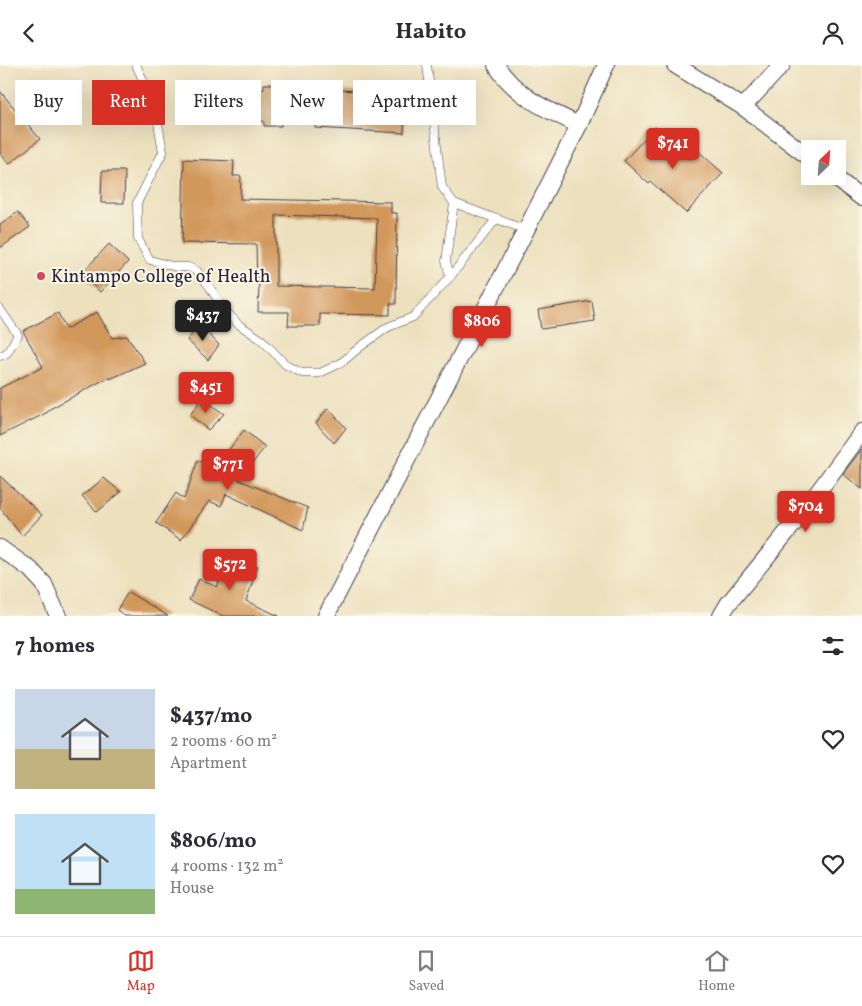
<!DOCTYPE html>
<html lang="en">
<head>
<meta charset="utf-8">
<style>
  body { margin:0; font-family:Vollkorn,serif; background:#f2f2f3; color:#2b2b33; height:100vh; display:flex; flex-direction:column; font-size:19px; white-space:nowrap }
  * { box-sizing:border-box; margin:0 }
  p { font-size:16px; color:#7c7c81 }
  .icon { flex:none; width:28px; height:28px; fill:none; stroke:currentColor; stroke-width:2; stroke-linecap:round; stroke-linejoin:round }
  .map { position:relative; height:551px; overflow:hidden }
  .panel { display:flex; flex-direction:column; background:#fff; flex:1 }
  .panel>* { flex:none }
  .top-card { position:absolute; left:15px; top:15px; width:500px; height:45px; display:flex; gap:10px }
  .needle { width:32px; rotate:25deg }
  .fabs { position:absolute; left:801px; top:75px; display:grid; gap:10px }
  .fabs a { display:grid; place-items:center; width:45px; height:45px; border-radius:0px; background:#fff; box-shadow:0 5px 20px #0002; font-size:25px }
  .price { position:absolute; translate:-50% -42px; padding:0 11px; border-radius:5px; background:#d93025; color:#fff; font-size:16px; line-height:32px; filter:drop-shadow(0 1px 2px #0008) }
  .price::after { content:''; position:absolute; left:50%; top:30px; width:15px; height:11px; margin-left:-8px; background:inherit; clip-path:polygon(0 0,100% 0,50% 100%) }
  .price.selected { background:#222; color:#fff }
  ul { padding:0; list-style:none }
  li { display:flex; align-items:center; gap:15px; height:125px; padding:0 15px }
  li span { display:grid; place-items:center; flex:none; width:140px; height:100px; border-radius:0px; color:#555 }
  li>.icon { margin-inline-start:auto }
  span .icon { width:60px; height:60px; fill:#fffc; stroke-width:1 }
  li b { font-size:21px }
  h2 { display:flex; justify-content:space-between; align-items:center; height:60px; padding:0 15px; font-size:21px }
  .pill { padding:0 18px; border-radius:0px; background:#fff; box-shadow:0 5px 20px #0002; font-size:18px; line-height:45px }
  .pill.selected { background:#d93025; color:#fff }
  header { display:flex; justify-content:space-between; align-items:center; height:65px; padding:0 15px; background:#fff; font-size:22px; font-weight:700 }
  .menu { display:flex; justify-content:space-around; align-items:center; height:70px; border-top:1px solid #e1e1e2; background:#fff; font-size:14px; color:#7c7c81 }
  .menu a { display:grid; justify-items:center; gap:2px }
  .menu .selected { color:#d93025 }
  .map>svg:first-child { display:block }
  .building { fill:#d2975a; fill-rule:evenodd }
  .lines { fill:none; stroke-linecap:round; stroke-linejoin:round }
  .lane-casing { stroke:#403e4e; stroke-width:9 }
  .street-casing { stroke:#403e4e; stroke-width:18 }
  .lane { stroke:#fff; stroke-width:8 }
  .street { stroke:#fff; stroke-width:16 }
  .poi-dot { fill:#d1495b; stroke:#fcf5e5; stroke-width:2 }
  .labels { text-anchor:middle; stroke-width:4; stroke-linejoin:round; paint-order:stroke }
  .poi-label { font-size:18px; fill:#22223b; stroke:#fcf5e5; text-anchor:start }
</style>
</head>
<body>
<header><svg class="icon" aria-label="back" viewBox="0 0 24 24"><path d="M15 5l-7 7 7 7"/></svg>Habito<svg class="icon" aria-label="person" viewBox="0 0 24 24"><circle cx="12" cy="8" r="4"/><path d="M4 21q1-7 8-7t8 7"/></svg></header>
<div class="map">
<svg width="862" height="551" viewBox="0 0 862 551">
  <rect width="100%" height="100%" fill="#fcf5e5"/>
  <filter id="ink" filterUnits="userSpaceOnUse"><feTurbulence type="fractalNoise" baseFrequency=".02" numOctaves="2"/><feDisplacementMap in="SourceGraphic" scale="10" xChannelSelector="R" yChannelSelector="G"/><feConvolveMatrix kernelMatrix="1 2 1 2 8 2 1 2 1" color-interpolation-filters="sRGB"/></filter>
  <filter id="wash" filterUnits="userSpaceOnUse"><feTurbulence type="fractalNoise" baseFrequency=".0096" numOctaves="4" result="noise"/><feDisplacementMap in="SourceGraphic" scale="20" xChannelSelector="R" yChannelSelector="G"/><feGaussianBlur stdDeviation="1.12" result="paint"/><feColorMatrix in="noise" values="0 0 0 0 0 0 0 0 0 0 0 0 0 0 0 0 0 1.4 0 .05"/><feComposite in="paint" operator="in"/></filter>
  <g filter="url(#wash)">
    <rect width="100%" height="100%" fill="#ece0bd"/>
    <g id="blocks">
      <g class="building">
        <path d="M 264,19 L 282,19 L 282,24 L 315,25 L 315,24 L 405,28 L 404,68 L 315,63 L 315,58 L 281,57 L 281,61 L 264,61 L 264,56 L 238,56 L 238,23 L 264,24 Z"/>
        <path d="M 0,26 L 40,74 L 9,99 L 0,88 Z"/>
        <path d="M 655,62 L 690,94 L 697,85 L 723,108 L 686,148 L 651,117 L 649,119 L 624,96 Z"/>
        <path d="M 184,94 L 234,96 L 233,111 L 241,111 L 240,134 L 391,137 L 391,148 L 397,148 L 396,239 L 390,239 L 390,250 L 320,249 L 320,261 L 288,261 L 289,247 L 258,247 L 259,219 L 257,219 L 256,179 L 182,178 ZM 276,150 L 377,153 L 375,223 L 276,221 Z"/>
        <path d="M 102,106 L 125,106 L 124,138 L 101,138 Z"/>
        <path d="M 18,147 L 30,162 L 0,183 L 0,160 Z"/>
        <path d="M 109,179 L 128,197 L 100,227 L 81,209 Z"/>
        <path d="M 592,236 L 595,256 L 541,264 L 538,245 Z"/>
        <path d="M 97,247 L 112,273 L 127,271 L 145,298 L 110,314 L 109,312 L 48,345 L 48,347 L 0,371 L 0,323 L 43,302 L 23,266 L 58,248 L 66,264 Z"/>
        <path d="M 200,260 L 219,280 L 208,295 L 187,275 Z"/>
        <path d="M 202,333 L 224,349 L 208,365 L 190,350 Z"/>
        <path d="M 328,343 L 346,363 L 334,378 L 316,358 Z"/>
        <path d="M 244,365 L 265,382 L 239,415 L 308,443 L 303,465 L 226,429 L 221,441 L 209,436 L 181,475 L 156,458 L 176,428 L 184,434 L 198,395 L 214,404 Z"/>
        <path d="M 862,384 L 862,424 L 843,409 Z"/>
        <path d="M 0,411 L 42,450 L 22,471 L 0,443 Z"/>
        <path d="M 104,413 L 121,427 L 97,447 L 82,431 Z"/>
        <path d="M 229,490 L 258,501 L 246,536 L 279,551 L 223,551 L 189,535 L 199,514 L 217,522 Z"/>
        <path d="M 128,527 L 168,551 L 125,551 L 117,545 Z"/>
      </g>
    </g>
  </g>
  <g filter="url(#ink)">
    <use href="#blocks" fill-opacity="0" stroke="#403e4e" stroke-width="1"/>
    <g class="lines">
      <defs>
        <g id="lane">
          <path d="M 136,0 L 145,19 L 158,58 L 163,87 L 137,138 L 138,174 L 150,195 L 176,202 L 188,202 L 197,206 L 209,221 L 222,242 L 238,259 L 262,275 L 286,300 L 302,308 L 320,308 L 341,298 L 360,282 L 388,262 L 413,252 L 450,212 L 497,153"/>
          <path d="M 427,0 L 442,122 L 454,138 L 526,165"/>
          <path d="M 450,212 L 446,196 L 454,138"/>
          <path d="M 0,244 L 18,270 L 7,288 L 0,291"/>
        </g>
        <g id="street">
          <path d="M 496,0 C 515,31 547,45 579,60"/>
          <path d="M 675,0 L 743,42 L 810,93"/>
          <path d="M 743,42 L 782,0"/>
          <path d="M 833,111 L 862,133"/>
          <path d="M 0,483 L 30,504 L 44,519 L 58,551"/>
          <path d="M 326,551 L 526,165 L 579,60 L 606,0"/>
          <path d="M 721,551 L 728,539 L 801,450 L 862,367"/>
        </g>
      </defs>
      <use href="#lane" class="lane-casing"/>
      <use href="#street" class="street-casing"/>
      <use href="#lane" class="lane"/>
      <use href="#street" class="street"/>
    </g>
  </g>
  <circle class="poi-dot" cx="41" cy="211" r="5"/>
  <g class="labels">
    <g class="poi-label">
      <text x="51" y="217">Kintampo College of Health</text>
    </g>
  </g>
</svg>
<div class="fabs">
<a><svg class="needle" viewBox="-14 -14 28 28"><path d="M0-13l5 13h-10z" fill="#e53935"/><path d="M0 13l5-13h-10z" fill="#7c7c81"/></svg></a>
</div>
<b class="price" style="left:673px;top:105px">$741</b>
<b class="price selected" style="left:203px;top:277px">$437</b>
<b class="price" style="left:482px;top:283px">$806</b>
<b class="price" style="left:206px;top:349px">$451</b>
<b class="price" style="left:228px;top:426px">$771</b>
<b class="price" style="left:806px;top:468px">$704</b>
<b class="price" style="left:230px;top:526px">$572</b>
<div class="top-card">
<a class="pill">Buy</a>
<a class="pill selected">Rent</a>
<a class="pill">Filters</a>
<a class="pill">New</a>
<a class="pill">Apartment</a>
</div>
</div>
<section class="panel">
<h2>7 homes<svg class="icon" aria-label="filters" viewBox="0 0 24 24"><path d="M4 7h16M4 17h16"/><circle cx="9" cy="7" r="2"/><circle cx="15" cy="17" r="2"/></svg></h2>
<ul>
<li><span style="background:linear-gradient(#c9d6e8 60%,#c2b280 0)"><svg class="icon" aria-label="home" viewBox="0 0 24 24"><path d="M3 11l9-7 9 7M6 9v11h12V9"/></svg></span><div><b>$437/mo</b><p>2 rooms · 60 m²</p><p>Apartment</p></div><svg class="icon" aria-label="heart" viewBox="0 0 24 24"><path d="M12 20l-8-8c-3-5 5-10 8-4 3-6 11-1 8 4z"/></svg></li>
<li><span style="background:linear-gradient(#bfe0f5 75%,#8fb573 0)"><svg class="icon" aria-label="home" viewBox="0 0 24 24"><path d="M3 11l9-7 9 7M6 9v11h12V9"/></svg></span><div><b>$806/mo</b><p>4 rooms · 132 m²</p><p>House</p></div><svg class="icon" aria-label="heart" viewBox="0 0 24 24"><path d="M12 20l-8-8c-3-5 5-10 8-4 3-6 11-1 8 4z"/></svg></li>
</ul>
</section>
<nav class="menu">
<a class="selected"><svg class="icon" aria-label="map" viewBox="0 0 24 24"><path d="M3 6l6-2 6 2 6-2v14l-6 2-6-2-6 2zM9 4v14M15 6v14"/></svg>Map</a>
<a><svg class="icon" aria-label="saved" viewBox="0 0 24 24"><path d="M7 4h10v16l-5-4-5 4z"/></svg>Saved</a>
<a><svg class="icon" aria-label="home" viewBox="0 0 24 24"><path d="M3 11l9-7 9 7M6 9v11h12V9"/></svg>Home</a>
</nav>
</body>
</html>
